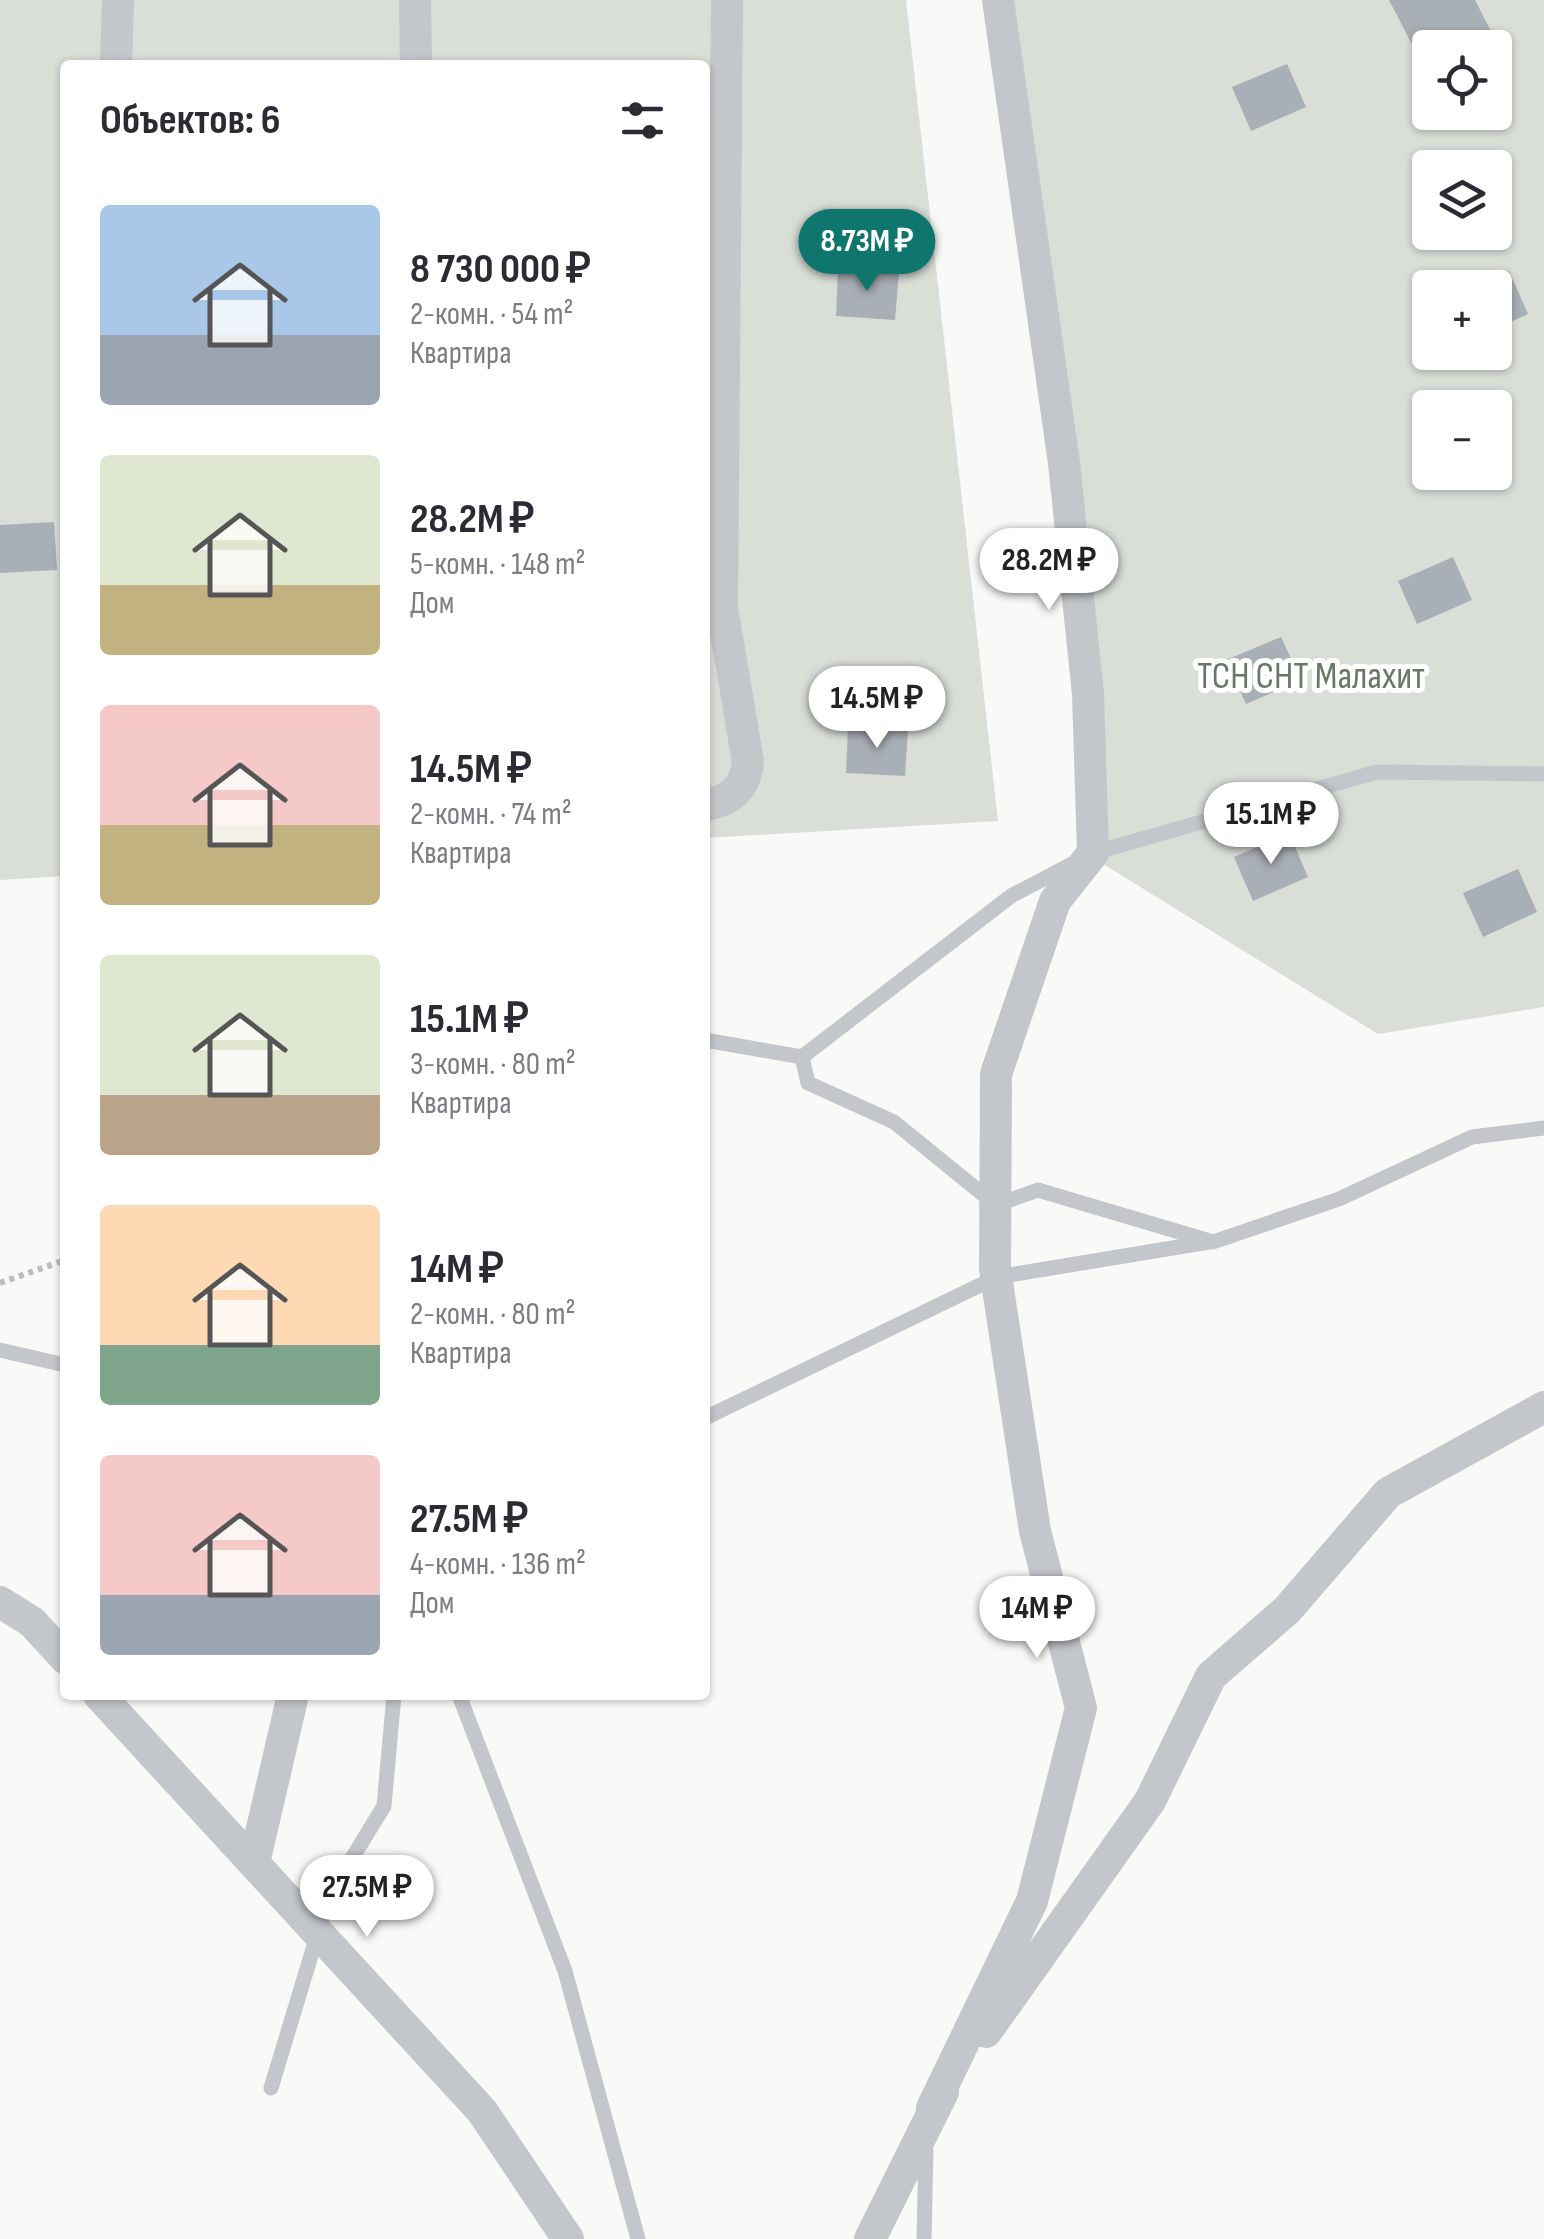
<!DOCTYPE html>
<html lang="ru">
<head>
<meta charset="utf-8">
<style>
  body { margin:0; font-family:"Sofia Sans Condensed",sans-serif; background:#f7f7f7; color:#2b2b33; height:100vh; display:flex; flex-direction:column; font-size:38px; white-space:nowrap }
  * { box-sizing:border-box; margin:0 }
  p { font-size:32px; color:#7c7c81 }
  .icon { flex:none; width:55px; height:55px; fill:none; stroke:currentColor; stroke-width:2; stroke-linecap:round; stroke-linejoin:round }
  .map { position:relative; flex:1; overflow:hidden }
  .drawer { position:absolute; left:60px; top:60px; width:650px; height:1640px; display:flex; flex-direction:column; background:#fff; border-radius:10px; box-shadow:0 2px 8px #0004 }
  .drawer>* { flex:none }
  .controls { position:absolute; left:1412px; top:30px; display:grid; gap:20px }
  .controls a { display:grid; place-items:center; width:100px; height:100px; border-radius:10px; background:#fff; box-shadow:0 2px 8px #0004; font-size:50px }
  .price { position:absolute; translate:-50% -85px; padding:0 22px; border-radius:35px; background:#fff; color:#222; font-size:32px; line-height:65px; filter:drop-shadow(0 2px 5px #0008) }
  .price::after { content:''; position:absolute; left:50%; top:60px; width:30px; height:22px; margin-left:-15px; background:inherit; clip-path:polygon(0 0,100% 0,50% 100%) }
  .price.on { background:#0f766e; color:#fff }
  ul { padding:0; list-style:none }
  li { display:flex; align-items:center; gap:30px; height:250px; padding:0 40px }
  li span { display:grid; place-items:center; flex:none; width:280px; height:200px; border-radius:10px; color:#555 }
  li>.icon { margin-inline-start:auto }
  span .icon { width:120px; height:120px; fill:#fffc; stroke-width:1 }
  li b { font-size:42px }
  h2 { display:flex; justify-content:space-between; align-items:center; height:120px; padding:0 40px; font-size:42px }
  .map>svg:first-child { display:block }
  .green { fill:#d9ded7; fill-rule:evenodd }
  .building { fill:#a9afb6 }
  .lines { fill:none; stroke-linecap:round; stroke-linejoin:round }
  .path { stroke:#bbbec0; stroke-width:6; stroke-dasharray:5 5; stroke-linecap:butt }
  .service { stroke:#c3c6ca; stroke-width:15 }
  .minor { stroke:#c3c6ca; stroke-width:32 }
  .labels { text-anchor:middle; stroke-width:10; stroke-linejoin:round; paint-order:stroke }
  .park-label { font-size:38px; fill:#677865; stroke:#fff }
</style>
</head>
<body>
<div class="map">
<svg width="1544" height="2239" viewBox="0 0 1544 2239">
  <rect width="100%" height="100%" fill="#f9f9f7"/>
  <g class="green">
    <path d="M 0,0 L 906,0 L 998,821 L 705,838 L 705,65 L 65,65 L 65,876 L 0,880 Z"/>
    <path d="M 990,0 L 1544,0 L 1544,1007 L 1378,1034 L 1100,862 ZM 1430,48 L 1495,48 L 1495,112 L 1430,112 ZM 1430,168 L 1495,168 L 1495,232 L 1430,232 ZM 1430,288 L 1495,288 L 1495,352 L 1430,352 ZM 1430,408 L 1495,408 L 1495,472 L 1430,472 Z"/>
  </g>
  <g class="building">
    <path d="M 1389,0 L 1475,0 L 1495,39 L 1479,48 L 1430,48 L 1430,79 Z"/>
    <path d="M 1287,64 L 1306,107 L 1251,131 L 1232,87 Z"/>
    <path d="M 838,269 L 899,273 L 895,320 L 836,316 Z"/>
    <path d="M 1509,271 L 1528,314 L 1495,329 L 1495,288 L 1471,287 Z"/>
    <path d="M 54,522 L 57,570 L 0,573 L 0,525 Z"/>
    <path d="M 1453,557 L 1472,600 L 1417,624 L 1398,581 Z"/>
    <path d="M 1281,637 L 1301,680 L 1246,704 L 1226,660 Z"/>
    <path d="M 848,725 L 908,729 L 905,776 L 846,773 Z"/>
    <path d="M 1289,833 L 1308,877 L 1253,901 L 1234,857 Z"/>
    <path d="M 1518,869 L 1537,912 L 1483,937 L 1463,893 Z"/>
  </g>
  <g class="lines">
    <path class="path" d="M 0,1283 L 65,1260"/>
    <g class="service">
      <path d="M 705,1040 L 802,1057 L 808,1083 L 894,1122 L 996,1205 L 1038,1190 L 1213,1242 L 1339,1199 L 1472,1137 L 1544,1128"/>
      <path d="M 802,1057 L 1011,896 L 1093,853 L 1377,772 L 1544,774"/>
      <path d="M 0,1350 L 65,1365"/>
      <path d="M 705,1418 L 997,1277 L 1209,1242"/>
      <path d="M 459,1695 L 565,1971 L 638,2239"/>
      <path d="M 271,2088 L 329,1896 L 384,1806 L 394,1695"/>
      <path d="M 924,2239 L 926,2151"/>
    </g>
    <g class="minor">
      <path d="M 415,0 L 416,65"/>
      <path d="M 116,65 L 118,0"/>
      <path d="M 705,805 C 731,801 745,788 748,762 L 722,608 L 727,0"/>
      <path d="M 0,1602 L 32,1622 L 65,1658"/>
      <path d="M 99,1695 L 482,2111 L 568,2239"/>
      <path d="M 254,1863 L 293,1695"/>
      <path d="M 986,2032 L 1150,1801 L 1211,1676 L 1287,1610 L 1388,1493 L 1544,1407"/>
      <path d="M 932,2108 L 1032,1901 L 1081,1708 L 1035,1531 L 995,1269 L 996,1074 L 1055,901 L 1093,853 L 1088,694 L 1064,463 L 998,0"/>
      <path d="M 870,2239 L 943,2092"/>
    </g>
  </g>
  <g class="labels">
    <g class="park-label">
      <text x="1311" y="688">ТСН СНТ Малахит</text>
    </g>
  </g>
</svg>
<div class="controls">
<a><svg class="icon" aria-label="locate" viewBox="0 0 24 24"><circle cx="12" cy="12" r="6"/><path d="M12 2v4M12 18v4M2 12h4M18 12h4"/></svg></a>
<a><svg class="icon" aria-label="layers" viewBox="0 0 24 24"><path d="M12 4l9 5-9 5-9-5zM3 14l9 5 9-5"/></svg></a>
<a>+</a>
<a>−</a>
</div>
<b class="price on" style="left:867px;top:294px">8.73M ₽</b>
<b class="price" style="left:1049px;top:613px">28.2M ₽</b>
<b class="price" style="left:877px;top:751px">14.5M ₽</b>
<b class="price" style="left:1271px;top:867px">15.1M ₽</b>
<b class="price" style="left:1037px;top:1661px">14M ₽</b>
<b class="price" style="left:367px;top:1940px">27.5M ₽</b>
<section class="drawer">
<h2>Объектов: 6<svg class="icon" aria-label="filters" viewBox="0 0 24 24"><path d="M4 7h16M4 17h16"/><circle cx="9" cy="7" r="2"/><circle cx="15" cy="17" r="2"/></svg></h2>
<ul>
<li><span style="background:linear-gradient(#a9c7e8 65%,#9aa5b1 0)"><svg class="icon" aria-label="home" viewBox="0 0 24 24"><path d="M3 11l9-7 9 7M6 9v11h12V9"/></svg></span><div><b>8 730 000 ₽</b><p>2-комн. · 54 m²</p><p>Квартира</p></div></li>
<li><span style="background:linear-gradient(#dfe7d0 65%,#c2b280 0)"><svg class="icon" aria-label="home" viewBox="0 0 24 24"><path d="M3 11l9-7 9 7M6 9v11h12V9"/></svg></span><div><b>28.2M ₽</b><p>5-комн. · 148 m²</p><p>Дом</p></div></li>
<li><span style="background:linear-gradient(#f6c9c9 60%,#c2b280 0)"><svg class="icon" aria-label="home" viewBox="0 0 24 24"><path d="M3 11l9-7 9 7M6 9v11h12V9"/></svg></span><div><b>14.5M ₽</b><p>2-комн. · 74 m²</p><p>Квартира</p></div></li>
<li><span style="background:linear-gradient(#dfe7d0 70%,#b9a48a 0)"><svg class="icon" aria-label="home" viewBox="0 0 24 24"><path d="M3 11l9-7 9 7M6 9v11h12V9"/></svg></span><div><b>15.1M ₽</b><p>3-комн. · 80 m²</p><p>Квартира</p></div></li>
<li><span style="background:linear-gradient(#ffd9b3 70%,#7fa58c 0)"><svg class="icon" aria-label="home" viewBox="0 0 24 24"><path d="M3 11l9-7 9 7M6 9v11h12V9"/></svg></span><div><b>14M ₽</b><p>2-комн. · 80 m²</p><p>Квартира</p></div></li>
<li><span style="background:linear-gradient(#f6c9c9 70%,#9aa5b1 0)"><svg class="icon" aria-label="home" viewBox="0 0 24 24"><path d="M3 11l9-7 9 7M6 9v11h12V9"/></svg></span><div><b>27.5M ₽</b><p>4-комн. · 136 m²</p><p>Дом</p></div></li>
</ul>
</section>
</div>
</body>
</html>
